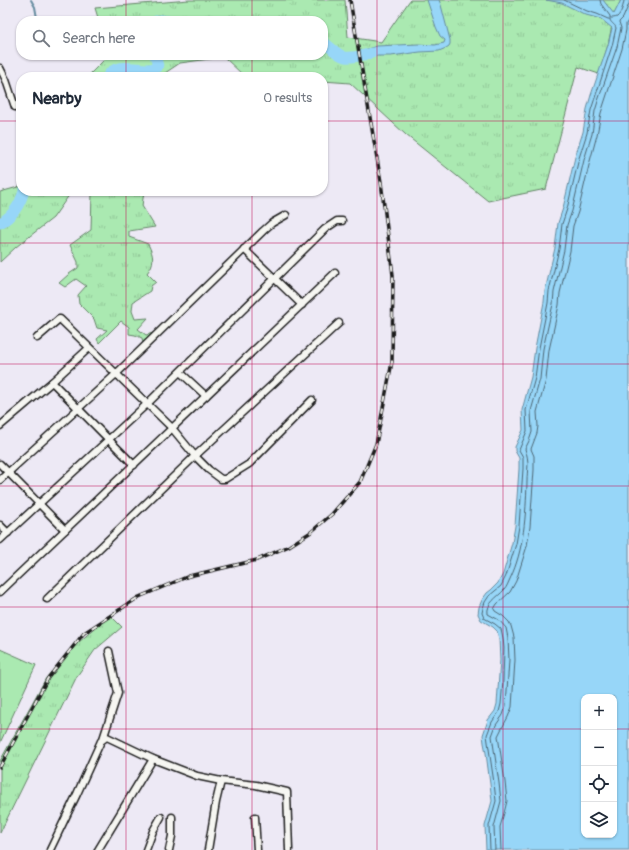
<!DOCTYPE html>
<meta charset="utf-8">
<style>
:root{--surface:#fff;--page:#f2f2f3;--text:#1f2937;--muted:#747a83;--line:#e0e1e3}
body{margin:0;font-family:Pangolin,sans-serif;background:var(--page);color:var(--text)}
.controls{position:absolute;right:12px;bottom:12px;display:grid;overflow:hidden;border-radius:8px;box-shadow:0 1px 3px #0004}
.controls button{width:36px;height:36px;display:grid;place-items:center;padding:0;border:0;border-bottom:1px solid var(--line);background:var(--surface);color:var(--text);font:20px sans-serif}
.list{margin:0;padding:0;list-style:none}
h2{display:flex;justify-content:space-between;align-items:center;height:52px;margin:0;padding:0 16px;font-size:17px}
h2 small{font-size:13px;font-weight:400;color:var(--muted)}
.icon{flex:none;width:22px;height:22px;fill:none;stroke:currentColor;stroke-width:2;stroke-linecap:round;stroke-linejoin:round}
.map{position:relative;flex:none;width:629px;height:850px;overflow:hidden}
.search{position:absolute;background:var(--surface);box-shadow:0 1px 3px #0004;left:16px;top:16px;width:312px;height:44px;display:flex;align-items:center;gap:10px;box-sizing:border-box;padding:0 14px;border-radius:16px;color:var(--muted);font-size:15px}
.panel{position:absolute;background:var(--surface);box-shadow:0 1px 3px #0004;left:16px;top:72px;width:312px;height:124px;border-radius:16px}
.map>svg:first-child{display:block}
</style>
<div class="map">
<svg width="629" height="850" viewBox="0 0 629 850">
<defs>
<pattern id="grass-tufts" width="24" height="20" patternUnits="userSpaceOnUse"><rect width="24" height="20" fill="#aae9b1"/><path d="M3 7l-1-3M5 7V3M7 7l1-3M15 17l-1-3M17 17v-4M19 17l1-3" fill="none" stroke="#92c798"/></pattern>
</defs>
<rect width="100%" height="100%" fill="#ede9f5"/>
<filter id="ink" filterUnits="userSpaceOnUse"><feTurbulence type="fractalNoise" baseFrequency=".025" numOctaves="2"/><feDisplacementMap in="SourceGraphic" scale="8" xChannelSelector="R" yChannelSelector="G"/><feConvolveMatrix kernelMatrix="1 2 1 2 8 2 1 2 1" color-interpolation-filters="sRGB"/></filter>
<g filter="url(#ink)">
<g fill="url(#grass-tufts)" stroke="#638266">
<polygon points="189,0 345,0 348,37 381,42 410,0 621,0 614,15 608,45 599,74 578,67 546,189 488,201 406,135 350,83 323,81 323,77 263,77 244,76 224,57 180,63 159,77 87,77 109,55 323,55 323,21 99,21 95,8"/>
<polygon points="21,184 21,191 72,191 53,218 16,247 0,262 0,192 18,187"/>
<path d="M93,191h51l-2,15 13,21 -26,4v6l19,7c6,12 7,19 -1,29l9,9 -5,4 -1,5 -17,11 -1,9 3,8 13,-1 -10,11 8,6 7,-2 -10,10 -1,-5 -7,-3 -6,-1v-7l-8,-6 -22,22 -2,-4 10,-9 -10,-2 -3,-9 -15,-15 -1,-9 8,-9 -10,-7 -11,8 -6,-4 10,-9 9,-6v-6l-8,-17 21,-15 1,-37z"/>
<polygon points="110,615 122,627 95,650 77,676 0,833 0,761 46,678 71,649"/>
</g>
<polygon fill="#aae9b1" stroke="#638266" points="0,649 36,665 0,743"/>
<g fill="#97d6f8" stroke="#668ca0" fill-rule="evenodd">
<polygon points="427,0 439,0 441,5 450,40 450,44 449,46 446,48 439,51 420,52 391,56 357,56 367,49 377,46 418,44 435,45 444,43 445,40 440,36 436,27"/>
<path d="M546,0h57l11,14 7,-14h8v850h-143l-1,-24 7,-25 -2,-17 -4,-31 -2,-10 -1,-8 5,-15 7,-9 2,-7 3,-44 -1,-21 -2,-8 -4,-4 -12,-7 -3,-6 1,-7 3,-7 5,-7 4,-3 7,-7 5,-9 9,-31 3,-17 4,-57v-11l-4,-7v-4l8,-17 -1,-20 9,-33 4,-29 9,-46 1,-11 10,-43 3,-25 5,-15 12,-51 8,-25 4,-23 4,-14 17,-50 4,-17 -11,-9 -15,-4 -24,-12zM584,697h30v138h-30z"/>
</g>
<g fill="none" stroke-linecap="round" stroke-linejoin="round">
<g stroke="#4d6674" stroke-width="1">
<path d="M600,0l1,4 9,12v2c2,0 5,0 7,-1 4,-3 7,-13 7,-17"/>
<path d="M490,850l-1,-24 7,-25 -2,-18 -7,-48 5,-13 7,-10 2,-8 2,-23 1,-33 -1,-10 -2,-9 -6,-5 -11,-6 -2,-5 1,-5 2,-6 4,-6 12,-10 5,-10 10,-32 3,-18 4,-57v-12l-4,-7 8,-19 -1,-21 9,-32 4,-30 9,-45 1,-12 10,-42 3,-25 5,-15 12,-51 8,-25 4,-23 21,-64 4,-18c-1,-4 -6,-5 -6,-9h-2l-11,-5 -10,-3 -23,-11"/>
<path d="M495,850l-1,-23 7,-26 -2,-18 -7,-47 4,-11 7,-10 3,-9 3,-46 -1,-22 -2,-10 -7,-8 -11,-6c-2,-11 10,-17 16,-24 3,-3 4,-7 6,-11 14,-29 16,-65 17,-97 0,-13 3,-20 -2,-33l4,-8 3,-9 -1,-21 9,-32 3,-30 10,-45 1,-12 10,-42 3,-25 5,-14 12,-51 8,-26 3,-23 4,-13 18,-51 4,-19 -2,-6 4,-4 6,-14"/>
<polyline points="501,850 500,827 504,813 507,801 505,782 498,736 502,728 508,717 512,707 515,660 514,637 511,626 509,622 503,616 495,611 494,609 497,604 510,592 516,581 527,546 530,527 534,470 534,456 531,449 537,433 538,426 537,412 546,380 549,350 559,305 560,293 570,251 573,226 578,212 590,161 597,135 601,113 622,49 626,30 626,24 629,19"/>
</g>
<polyline stroke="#668ca0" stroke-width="2" points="31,0 35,7 37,18 39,21"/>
<g stroke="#97d6f8" stroke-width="11">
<polyline points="156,21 160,20 168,21"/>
<path d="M323,42c7,4 14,13 22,15 9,1 19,-2 27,-4"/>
<path d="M107,77c2,-3 4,-6 7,-7 12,-7 36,4 44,-4l-3,-11"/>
<path d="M0,223c13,-7 20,-18 24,-32"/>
</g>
<defs>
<g id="street">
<polyline points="0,68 6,80 15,107"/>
<polyline points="244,249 302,305"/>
<polyline points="37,338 59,319 60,319 172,428 195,456 209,470 221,479 225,479 249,464 312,400"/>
<polyline points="180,372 206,396"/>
<polyline points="52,382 134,465"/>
<polyline points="0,426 52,382 89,348"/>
<polyline points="0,464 65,530"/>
<polyline points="0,480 116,374 263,231 272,223 286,215"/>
<polyline points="0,525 8,533"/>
<polyline points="0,540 147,404 325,229 337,221 342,221"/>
<polyline points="0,592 335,273"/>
<polyline points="47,599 195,456 339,323"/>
<polyline points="103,739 118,693 109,651"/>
<polyline points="255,817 257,850"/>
<polyline points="50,850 77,794 101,741 105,738 107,737 153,759 197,776 221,781"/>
<polyline points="98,850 153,759"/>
<polyline points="146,850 153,831 161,817"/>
<polyline points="169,850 172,836 172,817"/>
<polyline points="208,850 216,802 221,781 256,785 287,792 289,850"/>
</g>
</defs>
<use href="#street" stroke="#1c1c1c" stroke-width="9"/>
<use href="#street" stroke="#f6f6f2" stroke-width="6"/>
<defs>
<polyline id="rail" points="0,767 48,678 84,633 139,597 189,576 257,560 289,546 311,532 332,514 360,482 376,444 392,362 393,275 381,182 350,0"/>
</defs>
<use href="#rail" stroke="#1c1c1c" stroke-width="3.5"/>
<use href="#rail" stroke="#f6f6f2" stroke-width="2" stroke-dasharray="6" stroke-linecap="butt"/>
</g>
</g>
<path fill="none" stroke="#c2185b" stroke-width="1" stroke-opacity="0.55" d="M126,0v21M252,0v21M377,0v850M503,0v850M126,55v22M252,55v22M0,121h21M323,121h306M126,191v659M252,191v659M0,243h629M0,364h629M0,486h629M0,607h629M0,729h584M614,729h15"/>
</svg>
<div class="controls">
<button>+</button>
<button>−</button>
<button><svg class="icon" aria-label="locate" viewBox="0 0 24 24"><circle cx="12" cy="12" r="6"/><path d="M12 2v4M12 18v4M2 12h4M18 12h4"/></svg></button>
<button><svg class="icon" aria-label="layers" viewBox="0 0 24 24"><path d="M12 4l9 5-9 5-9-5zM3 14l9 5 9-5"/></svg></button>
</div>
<div class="search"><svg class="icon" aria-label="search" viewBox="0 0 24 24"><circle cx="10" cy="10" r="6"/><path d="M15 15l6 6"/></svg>Search here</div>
<section class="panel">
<h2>Nearby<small>0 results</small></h2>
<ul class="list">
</ul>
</section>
</div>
